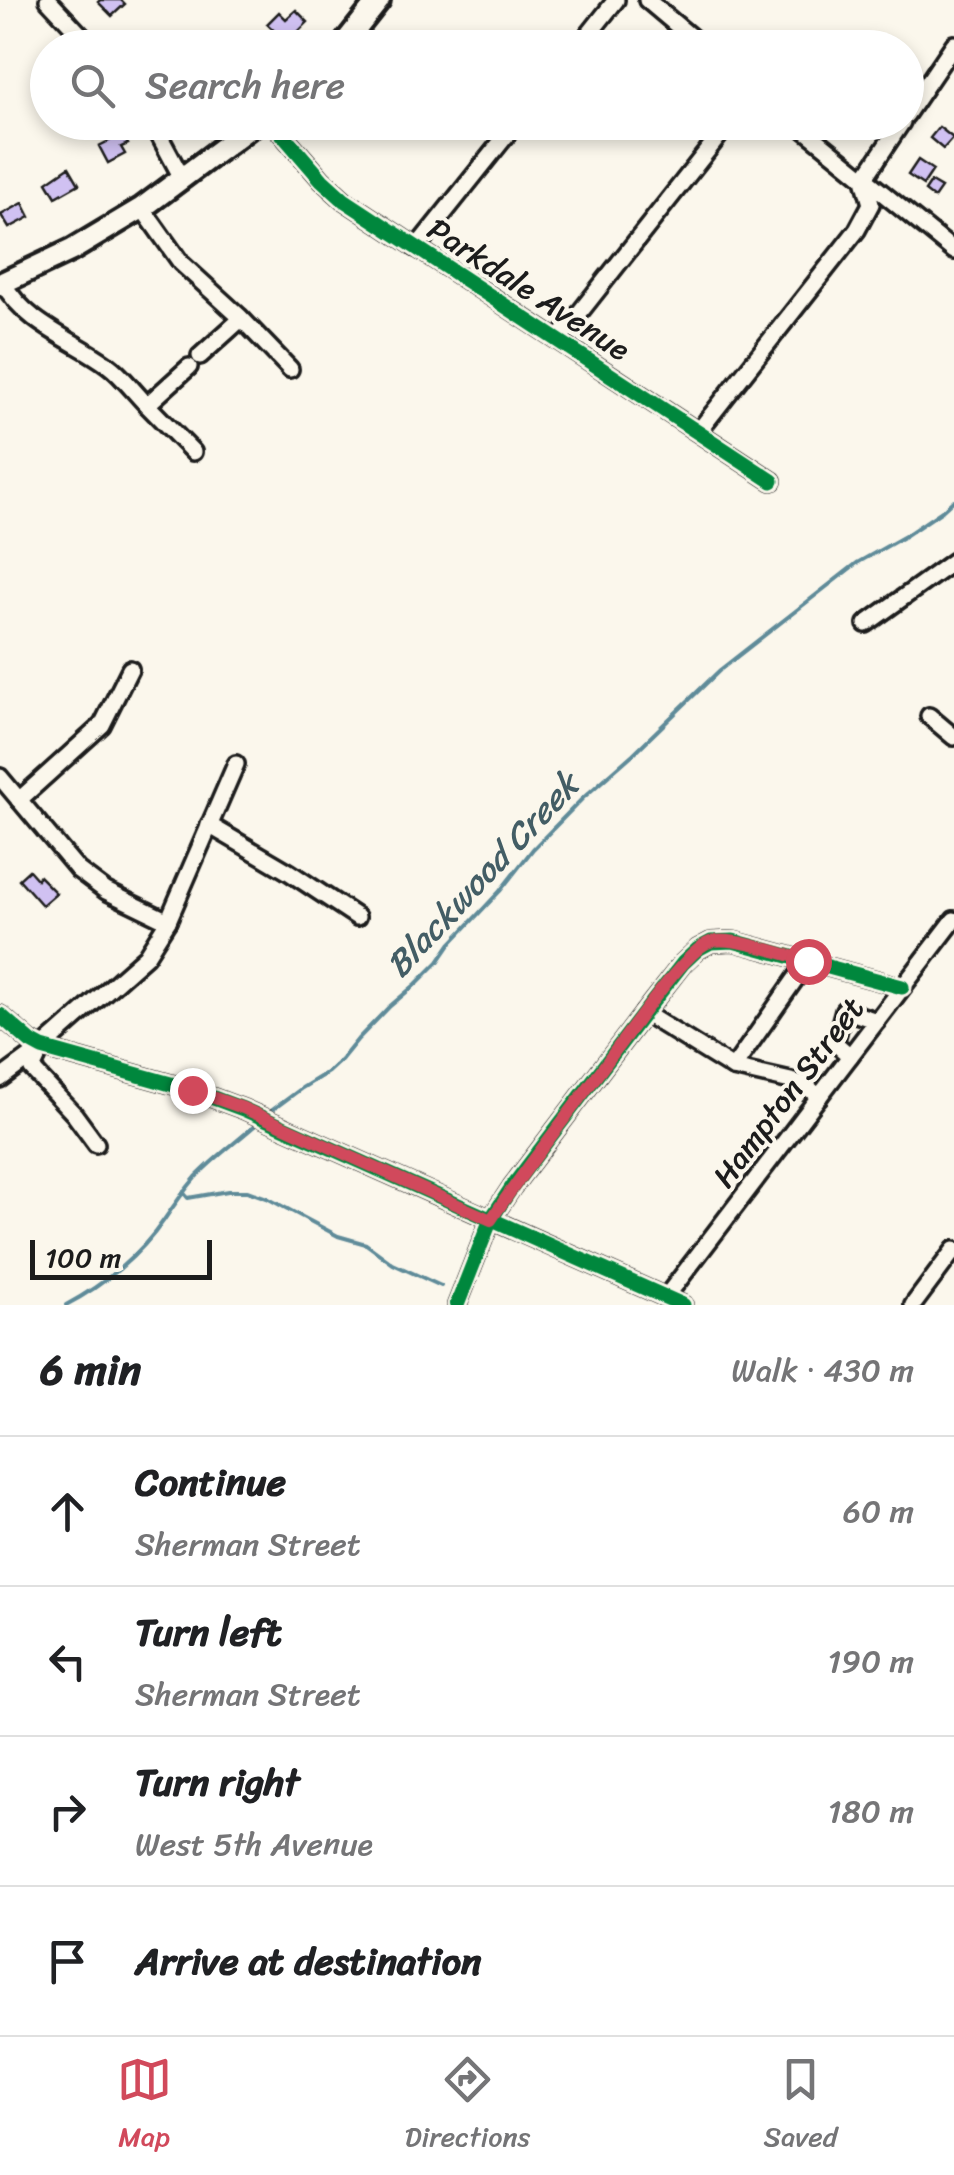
<!DOCTYPE html>
<meta charset="utf-8">
<style>
:root{--surface:#fff;--page:#f6f6f6;--text:#202124;--muted:#757577;--line:#e0e0e0;--accent:#d1495b}
body{margin:0;font-family:Sriracha,sans-serif;background:var(--page);color:var(--text)}
.scale{position:absolute;left:30px;bottom:25px;width:182px;box-sizing:border-box;padding-left:10px;border:5px solid #1c1c1c;border-top:0;font-size:28px;line-height:35px;white-space:nowrap;color:#1c1c1c;-webkit-text-stroke:8px #fbf7ec;paint-order:stroke}
.stop{position:absolute;width:30px;height:30px;margin:-22px;border:8px solid #d1495b;border-radius:50%;background:#fff}
.stop.end{background:#d1495b;border-color:#fff;box-shadow:0 2px 10px #0008}
.list{margin:0;padding:0;list-style:none}
h2{display:flex;justify-content:space-between;align-items:center;height:130px;margin:0;padding:0 40px;font-size:42px}
h2 small{font-size:32px;font-weight:400;color:var(--muted)}
.list li{display:grid;grid-template-columns:65px 1fr auto;gap:30px;align-items:center;box-sizing:border-box;height:150px;padding:0 40px;border-top:2px solid var(--line)}
.list b{display:block;font-size:38px;white-space:nowrap}
.list p{margin:0;font-size:32px;white-space:nowrap;color:var(--muted)}
.list em{font-size:32px;font-style:normal;color:var(--muted)}
.icon{flex:none;width:55px;height:55px;fill:none;stroke:currentColor;stroke-width:2;stroke-linecap:round;stroke-linejoin:round}
.map{position:relative;flex:none;width:954px;height:1305px;overflow:hidden}
.search{position:absolute;background:var(--surface);box-shadow:0 5px 15px #0003;left:30px;right:30px;top:30px;height:110px;display:flex;align-items:center;gap:25px;box-sizing:border-box;padding:0 35px;border-radius:55px;color:var(--muted);font-size:38px}
.sheet{height:730px;background:var(--surface)}
nav{display:flex;justify-content:space-around;align-items:center;box-sizing:border-box;height:140px;border-top:2px solid var(--line);background:var(--surface);font-size:28px;color:var(--muted)}
nav a{display:grid;justify-items:center;gap:5px}
nav .on{color:var(--accent)}
.map>svg:first-child{display:block}
</style>
<div class="map">
<svg width="954" height="1305" viewBox="0 0 954 1305">
<rect width="100%" height="100%" fill="#fbf7ec"/>
<filter id="ink" filterUnits="userSpaceOnUse"><feTurbulence type="fractalNoise" baseFrequency=".01" numOctaves="2"/><feDisplacementMap in="SourceGraphic" scale="20" xChannelSelector="R" yChannelSelector="G"/><feConvolveMatrix kernelMatrix="1 2 1 2 8 2 1 2 1" color-interpolation-filters="sRGB"/></filter>
<g filter="url(#ink)">
<g fill="none" stroke-linecap="round" stroke-linejoin="round">
<g stroke="#5f8b99" stroke-width="4">
<polyline points="267,1114 302,1088 328,1072 341,1060 358,1039 389,1007 416,984 438,962 451,943 500,891 533,849 583,798 633,754 720,670 857,563 905,536 942,511 954,500"/>
<polyline points="183,1192 188,1198 228,1191 247,1191 267,1198 338,1236 366,1244 393,1264 441,1286"/>
<path d="M66,1305c38,-20 74,-50 98,-85 10,-15 20,-29 32,-43 20,-21 43,-37 64,-56"/>
</g>
</g>
<g fill="#d0c1f2" stroke="#1c1c1c" stroke-width="2.5">
<polygon points="100,0 121,0 125,4 112,16 98,2"/>
<polygon points="296,10 308,22 287,43 267,24 279,12 286,19"/>
<polygon points="184,122 203,122 205,126 191,134"/>
<polygon points="939,127 953,138 943,149 930,138"/>
<polygon points="123,134 128,144 121,147 125,154 108,163 99,146"/>
<polygon points="918,160 933,170 923,185 908,175"/>
<polygon points="69,167 79,184 56,197 47,182"/>
<polygon points="931,182 941,188 934,198 925,191"/>
<polygon points="23,203 30,217 9,228 1,215"/>
<polygon points="29,870 37,879 39,876 56,893 42,905 19,879"/>
</g>
<g fill="none" stroke-linecap="round" stroke-linejoin="round">
<defs>
<g id="minor">
<polyline points="48,0 93,48"/>
<polyline points="647,0 704,48"/>
<polyline points="578,48 616,0"/>
<polyline points="906,115 954,44"/>
<polyline points="152,122 182,178"/>
<polyline points="272,122 322,180 344,200 772,481"/>
<polyline points="795,122 954,251"/>
<polyline points="142,208 181,263 239,316 290,369"/>
<polyline points="416,248 517,122"/>
<path d="M3,283c24,42 68,55 105,82 14,10 26,27 39,40l42,-38"/>
<polyline points="558,340 730,122"/>
<polyline points="200,356 241,319"/>
<polyline points="147,405 193,452"/>
<polyline points="698,432 857,230 871,204 864,179 902,122"/>
<polyline points="866,624 954,561"/>
<polyline points="929,716 954,737"/>
<polyline points="0,777 78,870 106,891 168,921"/>
<polyline points="19,800 102,725 130,669"/>
<polyline points="209,825 289,872 357,917"/>
<polyline points="644,1013 733,1068 804,1084 819,1097"/>
<polyline points="0,1015 31,1042 42,1048 192,1090 243,1109 683,1305"/>
<polyline points="42,1048 32,1069 74,1114 96,1144"/>
<polyline points="850,1056 835,1043 844,1010 877,1021"/>
<polyline points="733,1068 808,961"/>
<polyline points="0,1079 42,1048 146,956 168,921 236,764"/>
<polyline points="666,1297 954,920"/>
<polyline points="457,1305 491,1219 512,1187 651,1004 683,963 698,949 711,942 733,941 902,987"/>
<polyline points="913,1305 954,1250"/>
</g>
<g id="major">
<polyline points="341,48 379,0"/>
<polyline points="0,284 72,250 142,208 257,122"/>
</g>
</defs>
<use href="#minor" stroke="#1c1c1c" stroke-width="22"/>
<use href="#major" stroke="#1c1c1c" stroke-width="28"/>
<use href="#minor" stroke="#fbf7ec" stroke-width="15"/>
<use href="#major" stroke="#fbf7ec" stroke-width="20"/>
<defs>
<g id="cycleway">
<polyline points="272,122 322,180 344,200 772,481"/>
<polyline points="0,1015 31,1042 42,1048 192,1090 243,1109 683,1305"/>
<polyline points="457,1305 491,1219 512,1187 651,1004 683,963 698,949 711,942 733,941 902,987"/>
</g>
</defs>
<use href="#cycleway" stroke="#fbf7ec" stroke-width="21"/>
<use href="#cycleway" stroke="#00873e" stroke-width="15"/>
</g>
</g>
<g fill="none" stroke-linecap="round" stroke-linejoin="round" filter="url(#ink)">
<path stroke="#d1495b" stroke-width="12" d="M192,1090l51,18 248,112c33,-50 70,-96 105,-143 20,-26 89,-128 114,-135 21,-7 76,13 98,19"/>
</g>
<g text-anchor="middle" stroke-width="8" stroke-linejoin="round" paint-order="stroke">
<g font-size="32" fill="#1c1c1c" stroke="#fbf7ec">
<text transform="translate(529 289) rotate(33)" y="11">Parkdale Avenue</text>
<text transform="translate(788 1092) rotate(-53)" y="11">Hampton Street</text>
</g>
<g font-size="35" font-style="italic" fill="#435d65" stroke="#fbf7ec">
<text transform="translate(482 875) rotate(-47)" y="12">Blackwood Creek</text>
</g>
</g>
</svg>
<div class="scale">100 m</div>
<div class="stop" style="left:808px;top:961px"></div>
<div class="stop end" style="left:192px;top:1090px"></div>
<div class="search"><svg class="icon" aria-label="search" viewBox="0 0 24 24"><circle cx="10" cy="10" r="6"/><path d="M15 15l6 6"/></svg>Search here</div>
</div>
<section class="sheet">
<h2>6 min<small>Walk · 430 m</small></h2>
<ul class="list">
<li><svg class="icon" aria-label="ahead" viewBox="0 0 24 24"><path d="M12 20V5M6 11l6-6 6 6"/></svg><div><b>Continue</b><p>Sherman Street</p></div><em>60 m</em></li>
<li><svg class="icon" aria-label="left" viewBox="0 0 24 24"><path d="M17 20v-9H6M10 6l-5 5 5 5"/></svg><div><b>Turn left</b><p>Sherman Street</p></div><em>190 m</em></li>
<li><svg class="icon" aria-label="right" viewBox="0 0 24 24"><path d="M7 20v-9h11M14 6l5 5-5 5"/></svg><div><b>Turn right</b><p>West 5th Avenue</p></div><em>180 m</em></li>
<li><svg class="icon" aria-label="arrive" viewBox="0 0 24 24"><path d="M6 21V4h12l-3 4 3 4H6"/></svg><div><b>Arrive at destination</b></div></li>
</ul>
</section>
<nav>
<a class="on"><svg class="icon" aria-label="map" viewBox="0 0 24 24"><path d="M3 6l6-2 6 2 6-2v14l-6 2-6-2-6 2zM9 4v14M15 6v14"/></svg>Map</a>
<a><svg class="icon" aria-label="directions" viewBox="0 0 24 24"><path d="M12 3l9 9-9 9-9-9zM9 14v-3h6M13 9l2 2-2 2"/></svg>Directions</a>
<a><svg class="icon" aria-label="saved" viewBox="0 0 24 24"><path d="M7 4h10v16l-5-4-5 4z"/></svg>Saved</a>
</nav>
